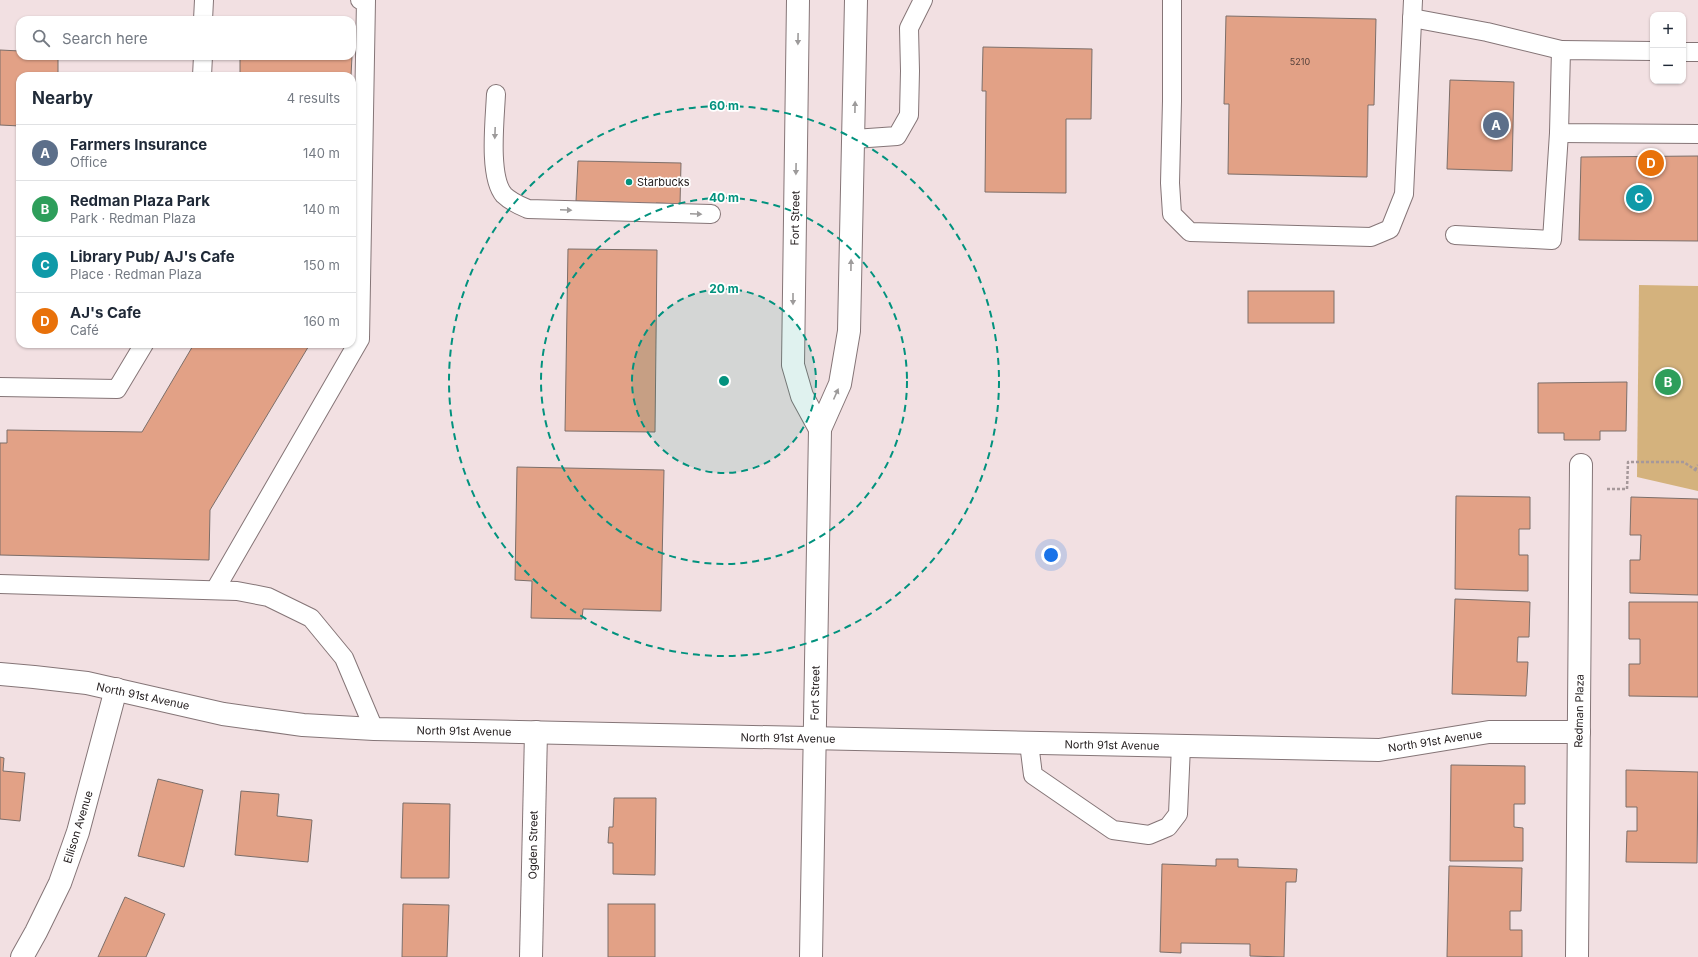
<!DOCTYPE html>
<meta charset="utf-8">
<style>
:root{--surface:#fff;--page:#f2f2f3;--text:#1f2937;--muted:#747a83;--line:#e0e1e3;--accent:#1a73e8}
body{margin:0;font-family:Inter,sans-serif;background:var(--page);color:var(--text)}
.controls{position:absolute;right:12px;top:12px;display:grid;overflow:hidden;border-radius:8px;box-shadow:0 1px 3px #0004}
.controls button{width:36px;height:36px;display:grid;place-items:center;padding:0;border:0;border-bottom:1px solid var(--line);background:var(--surface);color:var(--text);font:20px sans-serif}
.you{position:absolute;left:1051px;top:555px;width:14px;height:14px;margin:-10px;border:3px solid #fff;border-radius:50%;background:#1a73e8;box-shadow:0 0 0 6px #1a73e833}
.badge{display:grid;place-items:center;width:26px;height:26px;border-radius:50%;background:var(--accent);color:#fff;font-size:13px;font-weight:700}
.pin{position:absolute;translate:-50% -50%;border:2px solid #fff;box-shadow:0 1px 4px #0006}
.list{margin:0;padding:0;list-style:none}
h2{display:flex;justify-content:space-between;align-items:center;height:52px;margin:0;padding:0 16px;font-size:17px}
h2 small{font-size:13px;font-weight:400;color:var(--muted)}
.list li{display:grid;grid-template-columns:26px 1fr auto;gap:12px;align-items:center;box-sizing:border-box;height:56px;padding:0 16px;border-top:1px solid var(--line)}
.list b{display:block;font-size:15px;white-space:nowrap}
.list p{margin:0;font-size:13px;white-space:nowrap;color:var(--muted)}
.list em{font-size:13px;font-style:normal;color:var(--muted)}
.icon{flex:none;width:22px;height:22px;fill:none;stroke:currentColor;stroke-width:2;stroke-linecap:round;stroke-linejoin:round}
.map{position:relative;flex:none;width:1698px;height:957px;overflow:hidden}
.search{position:absolute;background:var(--surface);box-shadow:0 1px 3px #0004;left:16px;top:16px;width:340px;height:44px;display:flex;align-items:center;gap:10px;box-sizing:border-box;padding:0 14px;border-radius:12px;color:var(--muted);font-size:15px}
.panel{position:absolute;background:var(--surface);box-shadow:0 1px 3px #0004;left:16px;top:72px;width:340px;height:276px;border-radius:12px}
.map>svg:first-child{display:block}
</style>
<div class="map">
<svg width="1698" height="957" viewBox="0 0 1698 957">
<rect width="100%" height="100%" fill="#f2e0e2"/>
<polygon fill="#d4b27d" points="1639,285 1698,286 1698,491 1637,477"/>
<g fill="#e2a186" stroke="#7c6e69">
<polygon points="1226,16 1376,19 1374,105 1368,105 1367,177 1228,174 1229,104 1224,104"/>
<polygon points="983,47 1092,49 1091,119 1066,119 1066,193 985,192 986,91 982,91"/>
<polygon points="0,50 20,51 20,56 58,56 58,76 20,76 20,126 0,125"/>
<polygon points="240,56 352,56 351,76 240,76"/>
<polygon points="1450,80 1514,82 1512,171 1447,169"/>
<polygon points="1698,156 1698,241 1579,240 1581,157"/>
<polygon points="578,161 681,163 680,204 656,203 656,211 641,210 641,203 576,201"/>
<polygon points="568,249 657,250 655,432 565,431"/>
<rect x="1248" y="291" width="86" height="32"/>
<polygon points="194,344 310,344 210,510 209,560 0,555 0,443 7,443 7,430 142,432"/>
<polygon points="1627,382 1626,431 1600,431 1600,440 1564,440 1564,433 1538,433 1538,383"/>
<polygon points="517,467 664,470 661,611 583,609 582,619 531,618 532,581 515,580"/>
<polygon points="1456,496 1530,497 1530,529 1519,529 1519,555 1528,555 1528,591 1455,589"/>
<polygon points="1631,497 1698,499 1698,595 1630,593 1630,560 1640,560 1641,535 1630,535"/>
<polygon points="1455,599 1530,602 1529,637 1518,637 1517,662 1528,662 1526,696 1452,694"/>
<polygon points="1629,602 1698,602 1698,697 1629,696 1629,664 1640,664 1640,639 1629,639"/>
<polygon points="0,757 4,758 3,771 25,773 20,821 0,819"/>
<polygon points="1451,765 1525,766 1525,804 1514,804 1514,827 1523,828 1523,861 1450,861"/>
<polygon points="1626,770 1698,772 1697,863 1626,862 1627,831 1637,831 1637,807 1626,807"/>
<polygon points="158,779 203,790 184,867 138,856"/>
<polygon points="241,791 279,794 277,816 312,820 308,862 235,855"/>
<polygon points="614,798 656,798 655,875 613,874 613,843 608,843 609,827 613,827"/>
<polygon points="403,803 450,804 449,878 401,878"/>
<polygon points="1216,859 1238,859 1238,867 1297,869 1296,882 1286,882 1284,957 1250,956 1250,944 1181,943 1181,953 1160,952 1162,864 1216,866"/>
<polygon points="1449,866 1522,868 1521,911 1510,911 1510,930 1522,930 1522,957 1447,957"/>
<polygon points="125,897 165,914 146,957 98,957"/>
<polygon points="403,904 449,905 447,957 402,957"/>
<rect x="608" y="904" width="47" height="53"/>
</g>
<g fill="none" stroke-linecap="round" stroke-linejoin="round">
<defs>
<g id="service">
<polyline points="1172,0 1172,101 1170,183 1172,214 1190,232 1371,237 1390,229 1404,194 1413,0"/>
<polyline points="1412,18 1487,32 1561,50"/>
<polyline points="203,20 204,0"/>
<polyline points="1653,51 1561,50 1559,133 1698,134"/>
<polyline points="1683,52 1698,52"/>
<polyline points="202,76 203,56"/>
<path d="M496,94c-1,24 -8,83 8,101 7,7 15,10 24,14l183,5"/>
<polyline points="854,139 897,136 909,115 910,71 909,28 923,0"/>
<polyline points="1455,235 1552,240 1559,133"/>
<polyline points="0,387 117,389 144,344"/>
<polyline points="0,584 237,591 268,597 311,618 344,658 374,729"/>
<polyline points="215,590 360,339 366,0 360,0"/>
<polyline points="1029,743 1033,775 1113,830 1149,835 1168,827 1178,814 1181,746"/>
</g>
<g id="minor">
<polyline points="0,674 34,677 87,683 223,714 303,725 374,729 1379,750 1489,732 1579,732"/>
<polyline points="22,957 36,932 60,883 78,832 116,689"/>
<polyline points="531,957 536,732"/>
<polyline points="1577,957 1581,465"/>
</g>
<g id="secondary">
<polyline points="798,0 793,365 802,396 820,429"/>
<polyline points="811,957 820,429 840,384 849,331 856,0"/>
</g>
</defs>
<use href="#service" stroke="#857577" stroke-width="20"/>
<use href="#minor" stroke="#857577" stroke-width="24"/>
<use href="#secondary" stroke="#857577" stroke-width="24"/>
<g stroke="#a6989a" stroke-width="2.5" stroke-dasharray="3 2" stroke-linecap="butt">
<polyline points="1695,470 1698,465"/>
<polyline points="1607,489 1627,489 1628,462 1684,462 1698,472"/>
</g>
<use href="#service" stroke="#fff" stroke-width="18"/>
<use href="#minor" stroke="#fff" stroke-width="22"/>
<use href="#secondary" stroke="#fff" stroke-width="22"/>
</g>
<defs><path id="oneway-solid" d="M-6-.8H1V-3.2L6.5 0L1 3.2V.8H-6Z"/></defs>
<g fill="#9d9b9b">
<use href="#oneway-solid" transform="translate(798 39) rotate(91)"/>
<use href="#oneway-solid" transform="translate(855 107) rotate(-89)"/>
<use href="#oneway-solid" transform="translate(495 133) rotate(92)"/>
<use href="#oneway-solid" transform="translate(796 169) rotate(91)"/>
<use href="#oneway-solid" transform="translate(566 210) rotate(2)"/>
<use href="#oneway-solid" transform="translate(696 214) rotate(2)"/>
<use href="#oneway-solid" transform="translate(851 265) rotate(-89)"/>
<use href="#oneway-solid" transform="translate(793 299) rotate(90)"/>
<use href="#oneway-solid" transform="translate(836 394) rotate(-66)"/>
</g>
<circle cx="724" cy="381" r="92" fill="#02927e" fill-opacity=".12"/>
<g fill="none" stroke="#02927e" stroke-width="2" stroke-dasharray="7 5">
<circle cx="724" cy="381" r="92"/>
<circle cx="724" cy="381" r="183"/>
<circle cx="724" cy="381" r="275"/>
</g>
<circle fill="#02927e" stroke="#fff" stroke-width="1.5" cx="629" cy="182" r="4"/>
<g text-anchor="middle" stroke-width="3.5" stroke-linejoin="round" paint-order="stroke">
<g font-size="9" fill="#55403a">
<text x="1300" y="65">5210</text>
</g>
<g font-size="11" fill="#262021" stroke="#fff" text-anchor="start">
<text x="637" y="186">Starbucks</text>
</g>
<g font-size="11" fill="#262021" stroke="#fff">
<text transform="translate(795 218) rotate(-89)" y="4">Fort Street</text>
<text transform="translate(815 693) rotate(-89)" y="4">Fort Street</text>
<text transform="translate(143 696) rotate(12)" y="4">North 91st Avenue</text>
<text transform="translate(1579 711) rotate(-89)" y="4">Redman Plaza</text>
<text transform="translate(464 731) rotate(1)" y="4">North 91st Avenue</text>
<text transform="translate(788 738) rotate(1)" y="4">North 91st Avenue</text>
<text transform="translate(1435 741) rotate(-9)" y="4">North 91st Avenue</text>
<text transform="translate(1112 745) rotate(1)" y="4">North 91st Avenue</text>
<text transform="translate(78 827) rotate(-73)" y="4">Ellison Avenue</text>
<text transform="translate(533 845) rotate(-89)" y="4">Ogden Street</text>
</g>
</g>
<circle cx="724" cy="381" r="6" fill="#02927e" stroke="#fff" stroke-width="2"/>
<g font-size="12" text-anchor="middle" font-weight="bold" fill="#02927e" stroke="#fff" stroke-width="3.5" stroke-linejoin="round" paint-order="stroke">
<text x="724" y="110">60 m</text>
<text x="724" y="202">40 m</text>
<text x="724" y="293">20 m</text>
</g>
</svg>
<div class="controls">
<button>+</button>
<button>−</button>
</div>
<div class="you"></div>
<div class="pin badge" style="left:1496px;top:125px;background:#5c6f8a">A</div>
<div class="pin badge" style="left:1668px;top:382px;background:#2e9e5b">B</div>
<div class="pin badge" style="left:1639px;top:198px;background:#0f9aa8">C</div>
<div class="pin badge" style="left:1651px;top:163px;background:#e8710a">D</div>
<div class="search"><svg class="icon" aria-label="search" viewBox="0 0 24 24"><circle cx="10" cy="10" r="6"/><path d="M15 15l6 6"/></svg>Search here</div>
<section class="panel">
<h2>Nearby<small>4 results</small></h2>
<ul class="list">
<li><span class="badge" style="background:#5c6f8a">A</span><div><b>Farmers Insurance</b><p>Office</p></div><em>140 m</em></li>
<li><span class="badge" style="background:#2e9e5b">B</span><div><b>Redman Plaza Park</b><p>Park · Redman Plaza</p></div><em>140 m</em></li>
<li><span class="badge" style="background:#0f9aa8">C</span><div><b>Library Pub/ AJ's Cafe</b><p>Place · Redman Plaza</p></div><em>150 m</em></li>
<li><span class="badge" style="background:#e8710a">D</span><div><b>AJ's Cafe</b><p>Café</p></div><em>160 m</em></li>
</ul>
</section>
</div>
